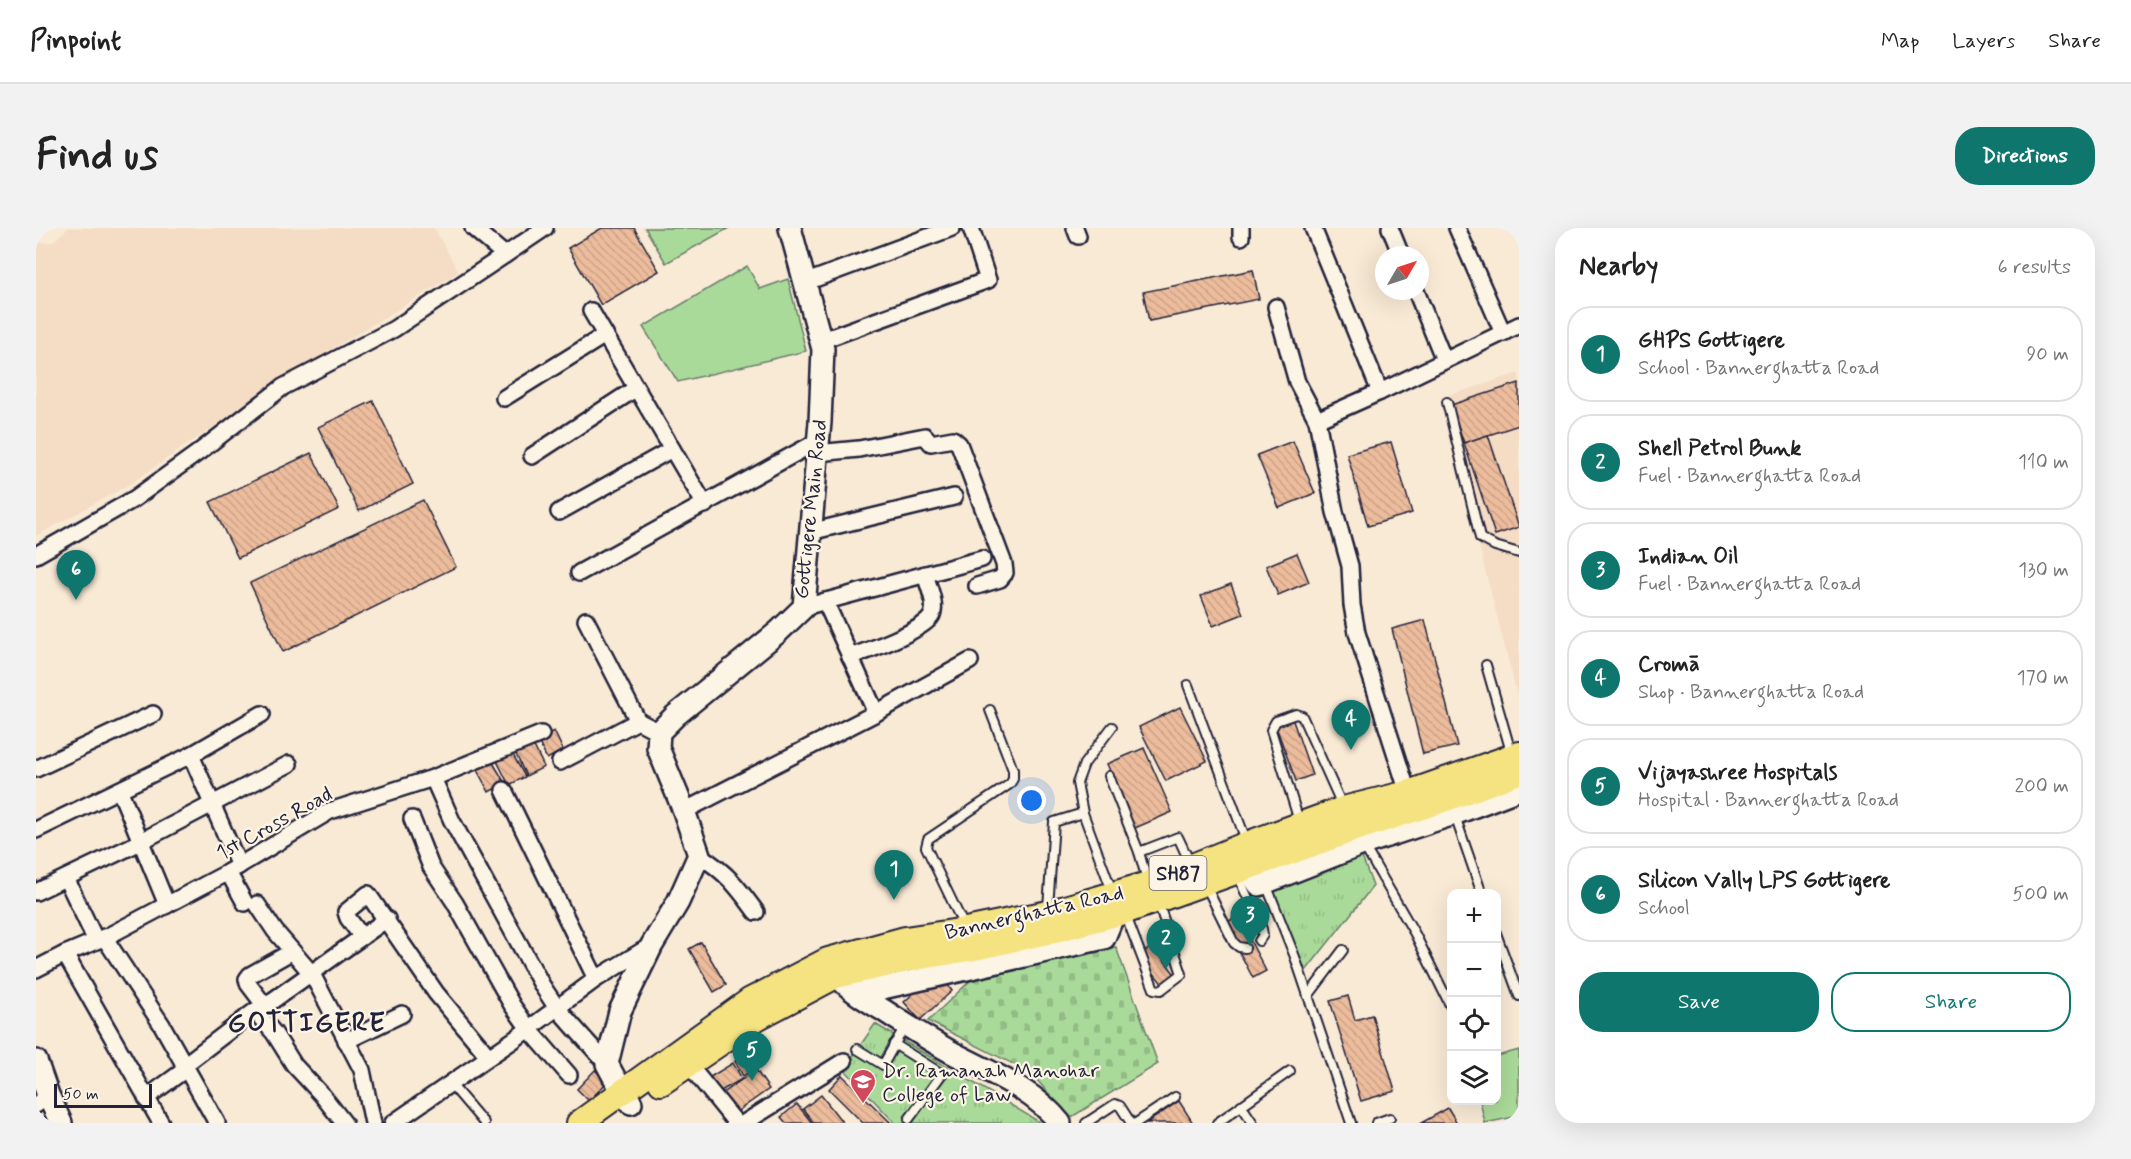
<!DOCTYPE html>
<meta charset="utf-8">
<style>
:root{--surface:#fff;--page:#f2f2f2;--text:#222;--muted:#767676;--line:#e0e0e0;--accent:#0f766e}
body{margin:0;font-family:Mynerve,sans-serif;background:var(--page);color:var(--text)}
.controls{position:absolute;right:18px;bottom:18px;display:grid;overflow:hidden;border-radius:12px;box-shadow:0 6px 24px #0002}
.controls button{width:54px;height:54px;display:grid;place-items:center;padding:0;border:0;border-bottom:2px solid var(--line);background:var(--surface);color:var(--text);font:30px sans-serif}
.compass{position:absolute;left:1339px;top:18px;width:54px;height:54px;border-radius:50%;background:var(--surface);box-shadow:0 6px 24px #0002;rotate:51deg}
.scale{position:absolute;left:18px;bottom:15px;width:98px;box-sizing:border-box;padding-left:6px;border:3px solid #22223b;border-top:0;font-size:16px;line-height:21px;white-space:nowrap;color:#22223b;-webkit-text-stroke:4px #fcf5e5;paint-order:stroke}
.you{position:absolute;left:996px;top:573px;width:21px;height:21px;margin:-15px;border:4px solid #fff;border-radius:50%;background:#1a73e8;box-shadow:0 0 0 9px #1a73e833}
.badge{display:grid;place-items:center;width:39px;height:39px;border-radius:50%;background:var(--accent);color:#fff;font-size:20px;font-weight:700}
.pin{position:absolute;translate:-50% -50px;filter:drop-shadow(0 2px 3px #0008)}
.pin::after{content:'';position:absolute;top:32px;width:21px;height:18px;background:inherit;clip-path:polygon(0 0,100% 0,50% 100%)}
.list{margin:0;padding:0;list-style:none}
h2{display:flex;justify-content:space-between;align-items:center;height:78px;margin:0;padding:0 24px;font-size:26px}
h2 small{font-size:20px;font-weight:400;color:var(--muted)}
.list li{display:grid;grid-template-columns:39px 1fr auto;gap:18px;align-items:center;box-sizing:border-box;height:96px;margin:0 12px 12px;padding:0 12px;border:2px solid var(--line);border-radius:24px}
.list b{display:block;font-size:22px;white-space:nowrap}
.list p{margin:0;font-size:20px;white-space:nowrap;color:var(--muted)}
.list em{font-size:20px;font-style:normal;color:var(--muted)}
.actions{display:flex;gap:12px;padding:18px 24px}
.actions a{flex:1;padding:14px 0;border:2px solid var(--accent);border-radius:24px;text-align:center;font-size:21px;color:var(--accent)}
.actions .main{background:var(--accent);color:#fff}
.icon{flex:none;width:33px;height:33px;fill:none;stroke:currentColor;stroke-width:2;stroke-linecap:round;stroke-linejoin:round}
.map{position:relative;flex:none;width:1483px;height:895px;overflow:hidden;border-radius:24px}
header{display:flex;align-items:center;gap:36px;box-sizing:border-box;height:84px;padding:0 30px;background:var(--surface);border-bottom:2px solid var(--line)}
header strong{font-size:28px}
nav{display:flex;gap:33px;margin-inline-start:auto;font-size:21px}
.intro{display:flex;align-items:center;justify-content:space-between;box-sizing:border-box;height:144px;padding:0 36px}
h1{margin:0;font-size:42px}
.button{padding:15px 27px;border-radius:24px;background:var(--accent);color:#fff;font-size:21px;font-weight:700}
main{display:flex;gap:36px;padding:0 36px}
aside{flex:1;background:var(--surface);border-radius:24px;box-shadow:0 6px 24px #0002}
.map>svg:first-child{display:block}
</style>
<header>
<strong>Pinpoint</strong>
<nav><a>Map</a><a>Layers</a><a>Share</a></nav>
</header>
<div class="intro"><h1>Find us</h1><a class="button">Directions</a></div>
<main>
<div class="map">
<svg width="1483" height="895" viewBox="0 0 1483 895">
<defs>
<pattern id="cemetery-stones" width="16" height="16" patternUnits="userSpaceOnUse" patternTransform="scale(1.5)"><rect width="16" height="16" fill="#aada99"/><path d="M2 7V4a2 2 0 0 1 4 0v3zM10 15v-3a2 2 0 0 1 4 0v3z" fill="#92bb85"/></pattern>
<pattern id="park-tufts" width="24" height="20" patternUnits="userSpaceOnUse" patternTransform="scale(1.5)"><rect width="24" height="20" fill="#aada99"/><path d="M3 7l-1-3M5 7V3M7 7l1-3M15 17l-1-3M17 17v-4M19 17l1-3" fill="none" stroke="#92bb85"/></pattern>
<pattern id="building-back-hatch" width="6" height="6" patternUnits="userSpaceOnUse" patternTransform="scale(1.5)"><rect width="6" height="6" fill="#ecbc9c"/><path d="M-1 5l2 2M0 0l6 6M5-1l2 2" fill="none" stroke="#caa187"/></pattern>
</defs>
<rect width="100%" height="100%" fill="#f9ead6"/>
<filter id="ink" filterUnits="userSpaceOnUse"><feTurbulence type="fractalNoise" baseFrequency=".0167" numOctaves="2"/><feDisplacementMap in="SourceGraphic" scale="12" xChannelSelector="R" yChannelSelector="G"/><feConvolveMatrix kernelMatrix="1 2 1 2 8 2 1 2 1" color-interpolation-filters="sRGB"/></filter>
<g filter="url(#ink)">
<g fill="#f5dcc5">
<polygon points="32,0 398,0 423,44 245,152 94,256 0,308 0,15 17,14"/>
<polygon points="1483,145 1483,474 1405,170"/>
</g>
<g fill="#aada99" stroke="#667e6a" stroke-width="1.5">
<polygon points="609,0 693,0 630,35"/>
<polygon points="711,38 724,61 752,51 770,123 642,154 607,99"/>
<polygon points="1483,822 1483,888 1449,895 1444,873 1460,872 1461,828"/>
</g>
<polygon fill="url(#cemetery-stones)" stroke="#667e6a" stroke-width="1.5" points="1080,719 1122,836 1034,890 995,845 892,793 936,751"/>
<g fill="url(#park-tufts)" stroke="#667e6a" stroke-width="1.5">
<polygon points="1326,629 1337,658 1269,744 1237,663"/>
<polygon points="839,796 1005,895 859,895 808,841"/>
</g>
<g fill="url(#building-back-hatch)" stroke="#22223b" stroke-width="1.5">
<polygon points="566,0 598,0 623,43 565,77 532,20"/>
<polygon points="1217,42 1223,71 1113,93 1107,64"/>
<polygon points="1483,155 1483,197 1428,215 1415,177"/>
<polygon points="337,173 377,256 323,283 282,199"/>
<polygon points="1452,207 1483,299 1459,307 1428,215"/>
<polygon points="1257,213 1279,265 1243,280 1221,227"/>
<polygon points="1355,214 1376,285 1332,298 1311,226"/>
<polygon points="275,225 303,281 202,330 174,274"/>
<polygon points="387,272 420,339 247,424 214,355"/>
<polygon points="1261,325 1273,354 1242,367 1230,338"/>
<polygon points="1195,356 1207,386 1177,398 1165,368"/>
<polygon points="1389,392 1421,518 1387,526 1356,401"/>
<polygon points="1144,479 1171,533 1130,553 1103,499"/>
<polygon points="1256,490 1276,547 1260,553 1239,496"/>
<polygon points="518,503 527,522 511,531 501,511"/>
<polygon points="496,514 508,539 490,548 478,522"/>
<polygon points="1108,520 1136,584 1099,600 1071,536"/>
<polygon points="475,523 489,549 473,557 460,531"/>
<polygon points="456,533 469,555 453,564 441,542"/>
<polygon points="1202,689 1230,743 1217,750 1188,695"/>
<polygon points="665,714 690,757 678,764 653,721"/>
<polygon points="1117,717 1140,748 1128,758 1104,728"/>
<polygon points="912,757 916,763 884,792 868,774 880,763"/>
<polygon points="1312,768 1319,792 1336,787 1359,863 1325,873 1294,773"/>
<polygon points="718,822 727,836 707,848 699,833"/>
<polygon points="697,835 706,851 683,864 674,849"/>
<polygon points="559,842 571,854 553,873 541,861"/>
<polygon points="720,842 733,861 699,885 685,866"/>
<polygon points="806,847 855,895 827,895 793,861"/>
<polygon points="785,867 807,895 778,895 767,881"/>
<polygon points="1143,873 1157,895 1111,895"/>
<polygon points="761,876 776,895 750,895 745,889"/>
<polygon points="1412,880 1421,895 1385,895"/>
</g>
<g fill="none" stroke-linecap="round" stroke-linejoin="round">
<defs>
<g id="lane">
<polyline points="1411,174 1444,310 1459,318 1483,325"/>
<polyline points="1450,437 1475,524"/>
<polyline points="1152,457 1210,612"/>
<polyline points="1073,548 1103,624 1142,609 1154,635"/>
<polyline points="1047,585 1076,663"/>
<polyline points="1419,588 1446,666"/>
<polyline points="1263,593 1235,502 1240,493 1260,486 1266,488 1306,577"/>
<polyline points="1328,618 1379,706 1416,781"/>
<polyline points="1103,624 1111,652"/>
<polyline points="1201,646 1226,701 1227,707 1223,713"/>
<polyline points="1230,656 1259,729 1315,895"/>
<polyline points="1170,658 1198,715 1203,719 1209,720"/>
<polyline points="1012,680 1018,594 1047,585 1041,555 1048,536 1076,499"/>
<polyline points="1090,688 1118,761 1125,762 1146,746 1122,674"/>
<polyline points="928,698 890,619 892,611 974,556 977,551 977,542 954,482"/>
<polyline points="1460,705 1483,768"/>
<polyline points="1272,768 1307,722"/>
<polyline points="858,816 906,846 873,891"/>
<polyline points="821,821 847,837 869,798"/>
<polyline points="414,855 448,895"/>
<polyline points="1205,877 1217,895"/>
<polyline points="1050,895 1079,876 1084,878 1095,895"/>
<polyline points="1100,895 1139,869"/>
<polyline points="1181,895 1254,843"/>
<polyline points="1340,895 1354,890"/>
</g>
<g id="street">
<polyline points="437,0 469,27 509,0"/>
<polyline points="1039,0 1042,8"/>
<polyline points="1205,0 1205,9"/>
<polyline points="1277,0 1344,164"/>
<polyline points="1354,0 1365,27"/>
<polyline points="1421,0 1467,105"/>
<polyline points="768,55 916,0"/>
<polyline points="1380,63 1408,132"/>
<polyline points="1240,79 1261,154 1281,192 1299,284 1314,338 1316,377 1321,405 1374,571"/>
<polyline points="555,83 669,277"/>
<polyline points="784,113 952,52 935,0"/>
<polyline points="468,170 569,107"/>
<polyline points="1281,192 1344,164 1483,97"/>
<polyline points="781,225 823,221 889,208 895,215 917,211 923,216 968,336 969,345 964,351 941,358"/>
<polyline points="496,228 599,161"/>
<polyline points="523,284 636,221"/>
<polyline points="774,304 918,269"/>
<polyline points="0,327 98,271 163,224 247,159 358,101 469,27"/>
<polyline points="543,345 782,213"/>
<polyline points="789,373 840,485"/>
<polyline points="768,379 946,331"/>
<polyline points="550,392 602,493"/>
<path d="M814,429c17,-6 76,-27 82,-42 5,-12 -4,-29 -7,-41"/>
<polyline points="155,527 203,638"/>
<polyline points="524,534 602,493 623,504"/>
<polyline points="0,541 117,486"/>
<polyline points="397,550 416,593 507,759 521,780 571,836"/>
<polyline points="468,562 560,751"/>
<polyline points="84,563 131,677"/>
<polyline points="648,583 840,485 934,433"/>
<polyline points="376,591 395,639 419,675 476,777 493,801 533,847"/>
<polyline points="0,602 155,527 226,486"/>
<path d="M663,627c28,18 38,31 57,57"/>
<polyline points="192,644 209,675"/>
<polyline points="30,650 60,713"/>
<polyline points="0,664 94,619 253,536"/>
<polyline points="221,676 239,703 276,746 326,842 337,895"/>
<polyline points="68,709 126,797 181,895"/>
<polyline points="326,709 312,690 310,684 332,666 400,765 453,829"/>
<polyline points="29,726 125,895"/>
<polyline points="0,741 29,726 72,708 189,646 294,583 397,550 505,506"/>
<polyline points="229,778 213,757 211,751 214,747 255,724"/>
<polyline points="310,813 366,786"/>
<polyline points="648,831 700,895"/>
<polyline points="147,838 219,783"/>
<polyline points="110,870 150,841"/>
<polyline points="0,877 12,867"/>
<polyline points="308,895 286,867 258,837 238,805 219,783 229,778 351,691"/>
<polyline points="357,895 479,811 560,751 616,717"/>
<polyline points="708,895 808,833"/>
</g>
<g id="secondary">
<polyline points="1211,640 1223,657 1327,616 1418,586 1483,561"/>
<path d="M795,738c10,19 33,33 52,44 23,15 46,30 70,43 38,20 80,36 107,70"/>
<polyline points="822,743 842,761 1068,710 1078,686"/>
<polyline points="0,833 12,867 25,895"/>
<polyline points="595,875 578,849 571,836 584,783 616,717 642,674 663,627 648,583 622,520 623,504 640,487 742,404 768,379 784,194 787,121 754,0"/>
</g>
<g id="primary">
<polyline points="625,855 721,790 800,748 874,731 939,720 1012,704 1088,684 1319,601 1410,571 1483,544"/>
<polyline points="543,895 713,773 792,732 869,711 930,702 1012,685 1112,656 1211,616 1307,581 1372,565 1483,526"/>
</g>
</defs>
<use href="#lane" stroke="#22223b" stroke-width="12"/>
<use href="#street" stroke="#22223b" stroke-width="20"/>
<use href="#secondary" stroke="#22223b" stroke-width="26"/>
<use href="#primary" stroke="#22223b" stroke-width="28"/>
<use href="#lane" stroke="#fcf5e5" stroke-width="8"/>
<use href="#street" stroke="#fcf5e5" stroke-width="15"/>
<use href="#secondary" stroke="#fcf5e5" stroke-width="21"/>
<use href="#primary" stroke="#f5e382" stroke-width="24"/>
</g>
</g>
<defs>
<symbol id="university-pin" viewBox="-11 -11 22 30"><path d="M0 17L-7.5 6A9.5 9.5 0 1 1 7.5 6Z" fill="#d1495b" stroke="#fcf5e5"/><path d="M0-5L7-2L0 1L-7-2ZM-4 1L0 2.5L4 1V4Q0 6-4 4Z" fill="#fff"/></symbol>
</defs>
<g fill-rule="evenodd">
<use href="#university-pin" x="812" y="839" width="30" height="40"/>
</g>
<g text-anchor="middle" stroke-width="4.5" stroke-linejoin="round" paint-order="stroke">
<rect fill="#fcf5e5" stroke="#63616e" stroke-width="1.5" x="1113.5" y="628" width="57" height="34" rx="4.5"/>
<g font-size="20" font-weight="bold" fill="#22223b">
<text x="1142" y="652">SH87</text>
</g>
<g font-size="21" fill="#22223b" stroke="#fcf5e5">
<text transform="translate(774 281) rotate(-84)" y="7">Gottigere Main Road</text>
<text transform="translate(238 595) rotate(-29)" y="7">1st Cross Road</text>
<text transform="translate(998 684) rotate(-13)" y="7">Bannerghatta Road</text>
</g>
<g font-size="21" fill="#22223b" stroke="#fcf5e5" text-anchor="start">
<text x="846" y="849">Dr. Ramanah Manohar<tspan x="846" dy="24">College of Law</tspan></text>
</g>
<g font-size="27" font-weight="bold" letter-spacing="1.5" fill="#22223b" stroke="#fcf5e5">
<text x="271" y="803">GOTTIGERE</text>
</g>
</g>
</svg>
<div class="controls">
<button>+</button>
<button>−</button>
<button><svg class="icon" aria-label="locate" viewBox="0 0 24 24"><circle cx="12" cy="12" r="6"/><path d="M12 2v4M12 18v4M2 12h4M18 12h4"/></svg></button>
<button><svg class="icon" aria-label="layers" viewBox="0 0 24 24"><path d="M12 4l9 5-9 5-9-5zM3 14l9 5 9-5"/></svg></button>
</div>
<svg class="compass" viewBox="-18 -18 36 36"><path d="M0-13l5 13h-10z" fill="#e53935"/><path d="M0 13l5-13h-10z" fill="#767676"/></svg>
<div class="scale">50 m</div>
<div class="you"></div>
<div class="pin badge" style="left:858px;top:672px">1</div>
<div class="pin badge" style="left:1130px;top:741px">2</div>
<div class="pin badge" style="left:1214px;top:718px">3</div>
<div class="pin badge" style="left:1315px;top:522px">4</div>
<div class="pin badge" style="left:716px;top:853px">5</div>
<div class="pin badge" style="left:40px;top:372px">6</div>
</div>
<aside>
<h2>Nearby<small>6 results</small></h2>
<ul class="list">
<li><span class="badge">1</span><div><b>GHPS Gottigere</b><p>School · Bannerghatta Road</p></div><em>90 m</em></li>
<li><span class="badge">2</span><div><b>Shell Petrol Bunk</b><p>Fuel · Bannerghatta Road</p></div><em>110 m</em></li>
<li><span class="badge">3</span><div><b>Indian Oil</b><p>Fuel · Bannerghatta Road</p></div><em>130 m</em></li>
<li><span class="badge">4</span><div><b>Cromā</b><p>Shop · Bannerghatta Road</p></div><em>170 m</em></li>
<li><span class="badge">5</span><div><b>Vijayashree Hospitals</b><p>Hospital · Bannerghatta Road</p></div><em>200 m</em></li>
<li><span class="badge">6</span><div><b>Silicon Vally LPS Gottigere</b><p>School</p></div><em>500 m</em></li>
</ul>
<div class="actions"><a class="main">Save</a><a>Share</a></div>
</aside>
</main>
